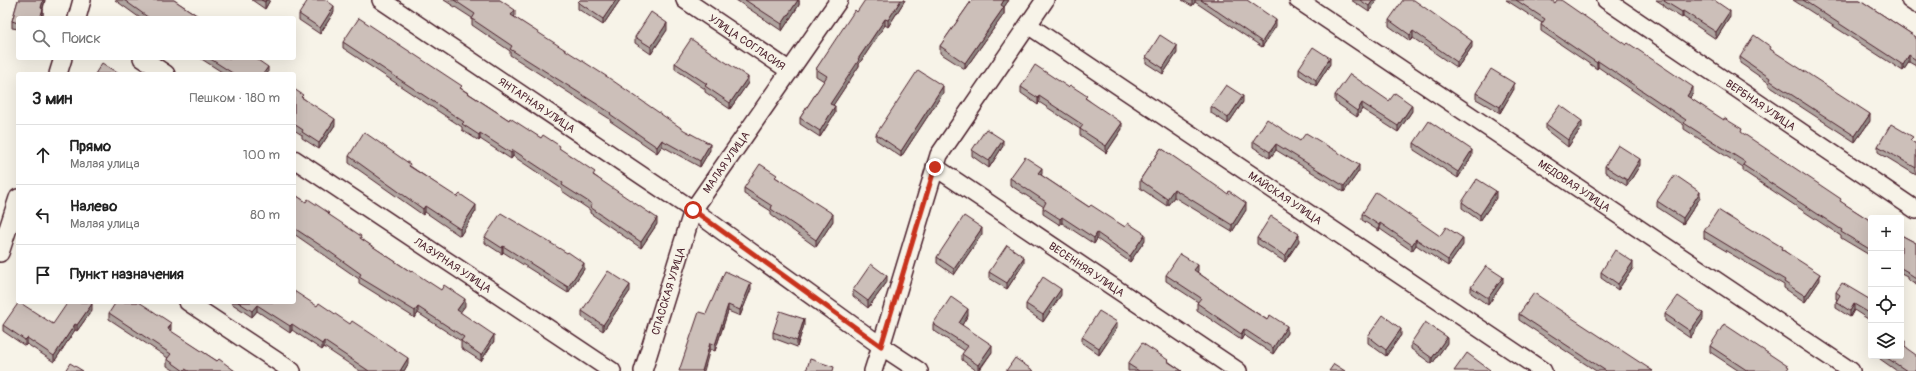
<!DOCTYPE html>
<html lang="ru">
<meta charset="utf-8">
<style>
:root{--surface:#fff;--page:#f2f2f2;--text:#222;--muted:#767676;--line:#e0e0e0}
body{margin:0;font-family:Pangolin,sans-serif;background:var(--page);color:var(--text)}
.controls{position:absolute;right:12px;bottom:12px;display:grid;overflow:hidden;border-radius:4px;box-shadow:0 4px 16px #0002}
.controls button{width:36px;height:36px;display:grid;place-items:center;padding:0;border:0;border-bottom:1px solid var(--line);background:var(--surface);color:var(--text);font:20px sans-serif}
.stop{position:absolute;width:12px;height:12px;margin:-9px;border:3px solid #c8321e;border-radius:50%;background:#fff}
.stop.end{background:#c8321e;border-color:#fff;box-shadow:0 1px 4px #0008}
.list{margin:0;padding:0;list-style:none}
h2{display:flex;justify-content:space-between;align-items:center;height:52px;margin:0;padding:0 16px;font-size:17px}
h2 small{font-size:13px;font-weight:400;color:var(--muted)}
.list li{display:grid;grid-template-columns:26px 1fr auto;gap:12px;align-items:center;box-sizing:border-box;height:60px;padding:0 16px;border-top:1px solid var(--line)}
.list b{display:block;font-size:15px;white-space:nowrap}
.list p{margin:0;font-size:13px;white-space:nowrap;color:var(--muted)}
.list em{font-size:13px;font-style:normal;color:var(--muted)}
.icon{flex:none;width:22px;height:22px;fill:none;stroke:currentColor;stroke-width:2;stroke-linecap:round;stroke-linejoin:round}
.map{position:relative;flex:none;width:1916px;height:371px;overflow:hidden}
.search{position:absolute;background:var(--surface);box-shadow:0 4px 16px #0002;left:16px;top:16px;width:280px;height:44px;display:flex;align-items:center;gap:10px;box-sizing:border-box;padding:0 14px;border-radius:4px;color:var(--muted);font-size:15px}
.panel{position:absolute;background:var(--surface);box-shadow:0 4px 16px #0002;left:16px;top:72px;width:280px;height:232px;border-radius:4px}
.map>svg:first-child{display:block}
</style>
<div class="map">
<svg width="1916" height="371" viewBox="0 0 1916 371">
<rect width="100%" height="100%" fill="#f7f3e8"/>
<filter id="ink" filterUnits="userSpaceOnUse"><feTurbulence type="fractalNoise" baseFrequency=".025" numOctaves="2"/><feDisplacementMap in="SourceGraphic" scale="8" xChannelSelector="R" yChannelSelector="G"/><feConvolveMatrix kernelMatrix="1 2 1 2 8 2 1 2 1" color-interpolation-filters="sRGB"/></filter>
<g filter="url(#ink)">
<g fill="none" stroke-linecap="round" stroke-linejoin="round">
<defs>
<g id="minor">
<path id="s1" d="M381,0l312,210 -50,161"/>
<path id="s2" d="M685,0l105,71"/>
<polyline points="839,0 693,210 881,346 939,155 1045,0"/>
<path id="s3" d="M1298,0l553,371"/>
<path id="s4" d="M1606,0l310,210"/>
<polyline points="1910,0 1916,4"/>
<polyline points="77,18 82,0"/>
<path id="s5" d="M1028,25l515,346"/>
<polyline points="142,58 166,74"/>
<polyline points="58,74 63,58"/>
<path id="s6" d="M294,159l318,212"/>
<path id="s7" d="M935,167l303,204"/>
<polyline points="0,253 18,198"/>
<polyline points="188,302 292,371"/>
<polyline points="873,371 881,346 919,371"/>
</g>
</defs>
<use href="#minor" stroke="#4a1f2b" stroke-width="20"/>
<use href="#minor" stroke="#f7f3e8" stroke-width="17"/>
</g>
<g fill="#afa49f" stroke="#4a1f2b">
<polygon points="18,0 45,0 43,9 43,15 18,18 18,29 12,28 12,21"/>
<polygon points="115,0 174,0 201,18 140,18"/>
<polygon points="252,0 270,0 265,9"/>
<polygon points="444,0 500,0 515,16 514,17 710,150 700,167 662,146 657,153 641,142 610,121 610,119 510,55 510,51 472,25 472,18"/>
<polygon points="580,0 620,0 603,25 578,9 578,2"/>
<polygon points="736,0 799,0 799,5 782,31"/>
<polygon points="905,0 888,27 885,25 859,64 859,66 833,105 835,113 820,137 800,124 800,118 824,81 816,76 816,69 857,12"/>
<polygon points="972,0 1009,0 1004,7 1004,14 965,69 940,53 940,46"/>
<polygon points="1182,0 1247,0 1276,26 1262,47 1195,2 1192,6"/>
<polygon points="1351,0 1377,0 1369,12"/>
<polygon points="1506,0 1551,0 1693,93 1690,98 1841,202 1871,221 1871,256 1841,238 1841,236 1743,171 1743,167 1684,129 1684,125 1598,67 1597,69 1541,31 1541,25 1542,23"/>
<polygon points="1656,0 1711,0 1730,17 1716,39 1683,17 1682,18 1664,7 1664,5"/>
<polygon points="1793,0 1860,0 1916,37 1916,66 1909,62 1903,71"/>
<polygon points="334,12 320,34 299,20 299,14"/>
<polygon points="1389,20 1472,47 1457,68 1413,38 1410,41 1389,26"/>
<polygon points="667,30 651,54 635,43 635,37"/>
<polygon points="343,42 462,89 509,120 560,149 657,224 641,248 590,213 590,210 562,191 562,189 513,156 511,159 480,139 479,141 462,130 462,127 343,48"/>
<polygon points="1771,50 1870,121 1855,142 1769,86 1769,83 1740,63 1740,57"/>
<polygon points="1177,53 1163,74 1146,63 1146,57"/>
<polygon points="200,58 255,58 268,73 267,74 225,74"/>
<polygon points="675,63 748,83 730,109 705,92 705,89 675,69"/>
<polygon points="1330,64 1316,86 1299,75 1299,68"/>
<polygon points="1021,87 1087,99 1122,129 1106,153 1080,135 1080,129 1039,102 1038,105 1021,93"/>
<polygon points="294,89 303,98 335,125 319,149 302,138 302,135 294,130"/>
<polygon points="1514,89 1500,113 1476,99 1476,93"/>
<polygon points="943,93 901,157 876,140 876,134"/>
<polygon points="1335,95 1389,101 1412,111 1398,132 1362,109 1357,117 1335,102"/>
<polygon points="1243,102 1228,124 1211,113 1211,106"/>
<polygon points="1546,124 1582,127 1568,147 1546,130"/>
<polygon points="1253,141 1300,141 1359,171 1344,192 1276,150 1270,158 1253,147"/>
<polygon points="1913,142 1916,144 1916,175 1878,152 1878,146"/>
<polygon points="1414,143 1472,156 1458,178 1414,150"/>
<polygon points="1003,146 989,168 972,156 972,150"/>
<polygon points="1161,148 1246,210 1232,232 1174,197 1167,206 1140,188 1140,180"/>
<polygon points="349,156 410,166 476,211 460,236 425,212 423,215 349,163"/>
<polygon points="1640,165 1627,186 1605,172 1605,166"/>
<polygon points="1042,174 1041,175 1089,207 1125,227 1145,240 1130,262 1097,239 1094,244 1062,223 1060,225 1043,214 1043,208 1044,207 1010,185 1010,178"/>
<polygon points="777,178 833,221 816,247 771,215 771,211 744,194 744,188"/>
<polygon points="294,194 306,202 329,215 361,239 411,272 465,306 460,312 494,341 481,361 461,348 461,341 418,313 415,318 359,283 359,279 323,254 294,234"/>
<polygon points="1496,198 1480,221 1462,208 1462,202"/>
<polygon points="1700,198 1683,224 1657,207 1657,201"/>
<polygon points="1362,214 1440,236 1463,245 1448,266 1416,245 1412,251 1380,229 1379,231 1362,220"/>
<polygon points="1704,231 1753,232 1782,249 1820,280 1805,302 1784,288 1784,285 1704,238"/>
<polygon points="982,234 954,275 937,263 937,257"/>
<polygon points="1901,235 1916,243 1916,285 1907,279 1907,277 1901,274"/>
<polygon points="485,237 584,269 568,293 503,252 502,254 485,243"/>
<polygon points="1257,238 1299,241 1285,262 1257,244"/>
<polygon points="1024,263 1007,289 989,278 989,272"/>
<polygon points="1633,268 1618,290 1601,278 1601,272"/>
<polygon points="1198,271 1197,272 1228,294 1287,333 1273,354 1244,335 1241,340 1197,310 1197,303 1198,302 1166,281 1166,275"/>
<polygon points="887,282 868,308 853,296 853,290"/>
<polygon points="1503,283 1488,305 1471,293 1471,287"/>
<polygon points="751,289 740,316 728,311 715,351 710,349 706,314"/>
<polygon points="630,291 603,331 582,317 582,311"/>
<polygon points="1836,292 1869,299 1871,297 1871,321 1854,310 1850,317 1836,308 1836,302 1837,299 1836,299"/>
<polygon points="1061,295 1043,322 1026,310 1026,304"/>
<polygon points="231,302 294,302 408,364 404,371 360,371 324,347 322,350 292,330 290,333 257,311 252,317 231,303"/>
<polygon points="92,310 77,331 75,330 54,362 27,344 25,346 3,331 3,325 53,324"/>
<polygon points="109,313 171,329 170,331 217,361 235,371 175,371 167,366 167,359 168,358 109,319"/>
<polygon points="1519,314 1653,371 1596,371 1519,320"/>
<polygon points="1665,314 1703,319 1690,338 1665,321"/>
<polygon points="968,315 962,325 992,352 979,371 977,371 962,360 962,354 965,351 933,330 933,324"/>
<polygon points="804,325 797,347 773,338 773,332"/>
<polygon points="1117,328 1099,355 1082,343 1082,337"/>
<polygon points="1401,335 1386,356 1368,343 1368,336"/>
<polygon points="1411,343 1447,343 1432,364 1411,349"/>
<polygon points="1710,346 1789,371 1739,371 1710,352"/>
<polygon points="1905,347 1916,371 1897,371 1880,359 1880,356 1901,356"/>
<polygon points="1168,361 1182,371 1128,371 1128,364"/>
</g>
<g fill="#8f8682" stroke="#4a1f2b">
<polygon points="43,0 45,0 41,15 41,8"/>
<polygon points="266,0 270,0 265,9 265,2"/>
<polygon points="616,0 620,0 603,25 603,19"/>
<polygon points="798,0 799,0 799,5 782,31 782,24"/>
<polygon points="901,0 905,0 888,27 888,20"/>
<polygon points="1004,0 1009,0 1001,11 1001,5"/>
<polygon points="1192,0 1195,0 1195,2 1192,6"/>
<polygon points="1373,0 1377,0 1369,12 1369,6"/>
<polygon points="334,6 334,12 320,34 320,28"/>
<polygon points="1004,7 1004,14 965,69 965,63"/>
<polygon points="43,9 43,15 42,18 40,18"/>
<polygon points="515,10 515,16 511,21 511,15"/>
<polygon points="1683,11 1683,17 1682,18 1682,12"/>
<polygon points="1730,11 1730,17 1716,39 1716,32"/>
<polygon points="885,19 885,25 859,64 859,66 830,110 830,104 858,59"/>
<polygon points="1276,20 1276,26 1262,47 1262,42"/>
<polygon points="667,23 667,30 651,54 651,47"/>
<polygon points="1413,31 1413,38 1410,41 1410,35"/>
<polygon points="1472,41 1472,47 1457,68 1457,62"/>
<polygon points="1177,46 1177,53 1163,74 1163,68"/>
<polygon points="1909,55 1909,62 1903,71 1903,65"/>
<polygon points="1330,58 1330,64 1316,86 1316,80"/>
<polygon points="1598,61 1598,67 1597,69 1597,63"/>
<polygon points="268,67 268,73 267,74 263,74"/>
<polygon points="748,77 748,83 730,109 730,103"/>
<polygon points="1514,83 1514,89 1500,113 1500,107"/>
<polygon points="943,86 943,93 901,157 901,151"/>
<polygon points="1693,87 1693,93 1687,102 1687,96"/>
<polygon points="1039,96 1039,102 1038,105 1038,98"/>
<polygon points="1243,96 1243,102 1228,124 1228,118"/>
<polygon points="1362,103 1362,109 1357,117 1357,111"/>
<polygon points="1412,105 1412,111 1398,132 1398,126"/>
<polygon points="835,106 835,113 820,137 820,131"/>
<polygon points="1870,114 1870,121 1855,142 1855,136"/>
<polygon points="335,119 335,125 319,149 319,143"/>
<polygon points="1582,121 1582,127 1568,147 1568,140"/>
<polygon points="1122,123 1122,129 1106,153 1106,146"/>
<polygon points="480,133 480,139 479,141 479,135"/>
<polygon points="662,140 662,146 657,153 657,147"/>
<polygon points="1003,140 1003,146 989,168 989,161"/>
<polygon points="710,144 710,150 700,167 700,161"/>
<polygon points="1276,144 1276,150 1270,158 1270,152"/>
<polygon points="513,150 513,156 511,159 511,153"/>
<polygon points="1472,150 1472,156 1458,178 1458,172"/>
<polygon points="1640,159 1640,165 1627,186 1627,180"/>
<polygon points="1359,165 1359,171 1344,192 1344,186"/>
<polygon points="1042,168 1042,174 1038,180 1038,173"/>
<polygon points="1174,189 1174,197 1167,206 1167,199"/>
<polygon points="1496,191 1496,198 1480,221 1480,215"/>
<polygon points="1700,192 1700,198 1683,224 1683,218"/>
<polygon points="1246,203 1246,210 1232,232 1232,225"/>
<polygon points="476,205 476,211 460,236 460,229"/>
<polygon points="425,206 425,212 423,215 423,209"/>
<polygon points="833,214 833,221 816,247 816,240"/>
<polygon points="1062,217 1062,223 1060,225 1060,219"/>
<polygon points="657,218 657,224 641,248 641,242"/>
<polygon points="1380,223 1380,229 1379,231 1379,225"/>
<polygon points="982,228 982,234 954,275 954,269"/>
<polygon points="1097,233 1097,239 1094,244 1094,238"/>
<polygon points="1145,234 1145,240 1130,262 1130,256"/>
<polygon points="1299,234 1299,241 1285,262 1285,256"/>
<polygon points="1463,238 1463,245 1448,266 1448,260"/>
<polygon points="1416,239 1416,245 1412,251 1412,245"/>
<polygon points="503,246 503,252 502,254 502,248"/>
<polygon points="1024,257 1024,263 1007,289 1007,283"/>
<polygon points="1633,262 1633,268 1618,290 1618,284"/>
<polygon points="584,263 584,269 568,293 568,287"/>
<polygon points="1198,265 1198,271 1194,276 1194,270"/>
<polygon points="1820,274 1820,280 1805,302 1805,296"/>
<polygon points="887,276 887,282 868,308 868,301"/>
<polygon points="1503,277 1503,283 1488,305 1488,298"/>
<polygon points="751,283 751,289 740,316 740,310"/>
<polygon points="630,285 630,291 603,331 603,325"/>
<polygon points="1061,289 1061,295 1043,322 1043,315"/>
<polygon points="465,299 465,306 457,317 457,310"/>
<polygon points="92,304 92,310 77,331 77,325"/>
<polygon points="1854,304 1854,310 1850,317 1850,311"/>
<polygon points="257,305 257,311 252,317 252,311"/>
<polygon points="728,305 728,311 715,351 715,345"/>
<polygon points="418,307 418,313 415,318 415,311"/>
<polygon points="968,309 968,315 959,330 959,323"/>
<polygon points="1703,313 1703,319 1690,338 1690,331"/>
<polygon points="804,319 804,325 797,347 797,341"/>
<polygon points="1117,322 1117,328 1099,355 1099,348"/>
<polygon points="171,323 171,329 168,335 168,329"/>
<polygon points="75,324 75,330 54,362 54,356"/>
<polygon points="292,324 292,330 290,333 290,326"/>
<polygon points="1287,326 1287,333 1273,354 1273,348"/>
<polygon points="1244,329 1244,335 1241,340 1241,334"/>
<polygon points="1401,329 1401,335 1386,356 1386,350"/>
<polygon points="494,335 494,341 481,361 481,355"/>
<polygon points="1447,337 1447,343 1432,364 1432,358"/>
<polygon points="27,338 27,344 25,346 25,340"/>
<polygon points="324,341 324,347 322,350 322,344"/>
<polygon points="1905,341 1905,348 1902,345"/>
<polygon points="710,343 710,349 704,371 702,371"/>
<polygon points="992,345 992,352 978,371 978,365"/>
<polygon points="408,358 408,364 404,371 400,371"/>
</g>
<g fill="#ccbfb9" stroke="#4a1f2b">
<polygon points="18,0 43,0 41,8 43,9 40,18 18,18 18,23 12,21"/>
<polygon points="124,0 174,0 201,18 149,18"/>
<polygon points="261,0 266,0 265,2"/>
<polygon points="308,0 326,0 334,6 320,28 299,14"/>
<polygon points="454,0 500,0 515,10 511,15 609,78 684,130 710,144 700,161 662,140 657,147 641,136 610,114 611,113 510,49 512,46 472,19 475,14"/>
<polygon points="580,0 616,0 603,19 578,2"/>
<polygon points="745,0 798,0 782,24"/>
<polygon points="865,0 901,0 888,20 885,19 858,59 859,60 830,104 835,106 820,131 800,118 827,76 816,69 855,10 857,12"/>
<polygon points="972,0 1004,0 1001,5 1004,7 965,63 940,46"/>
<polygon points="1201,0 1247,0 1276,20 1262,42"/>
<polygon points="1360,0 1373,0 1369,6"/>
<polygon points="1403,0 1414,0 1472,41 1457,62 1413,31 1410,35 1389,20"/>
<polygon points="1516,0 1551,0 1555,3 1557,0 1561,0 1626,45 1628,43 1693,87 1687,96 1724,120 1724,118 1742,129 1741,132 1841,199 1840,201 1871,221 1871,250 1841,232 1842,230 1743,165 1745,162 1684,123 1686,120 1598,61 1597,63 1541,25 1545,19"/>
<polygon points="1665,0 1711,0 1712,1 1714,0 1730,11 1716,32 1683,11 1682,12 1664,1"/>
<polygon points="1803,0 1860,0 1916,37 1916,60 1909,55 1903,65"/>
<polygon points="651,12 667,23 651,47 635,37"/>
<polygon points="359,18 462,86 460,88 509,120 510,118 541,138 543,135 560,146 559,148 595,172 593,175 657,218 641,242 590,207 592,204 562,185 563,183 513,150 511,153 480,133 479,135 462,124 464,122 343,42"/>
<polygon points="1160,35 1177,46 1163,68 1146,57"/>
<polygon points="1754,35 1771,47 1770,49 1870,114 1855,136 1769,80 1770,78 1740,57"/>
<polygon points="691,39 748,77 730,103 705,86 707,84 675,63"/>
<polygon points="1313,47 1330,58 1316,80 1299,68"/>
<polygon points="209,58 255,58 268,67 263,74 234,74"/>
<polygon points="102,63 119,74 95,74"/>
<polygon points="1035,65 1068,87 1070,85 1087,96 1085,98 1122,123 1106,146 1080,129 1083,125 1039,96 1038,98 1021,87"/>
<polygon points="1491,69 1514,83 1500,107 1476,93"/>
<polygon points="918,70 943,86 901,151 876,134"/>
<polygon points="1350,74 1389,101 1395,93 1412,105 1398,126 1362,103 1357,111 1335,95"/>
<polygon points="1226,85 1243,96 1228,118 1211,106"/>
<polygon points="294,89 303,95 301,97 335,119 319,143 302,132 303,130 294,124"/>
<polygon points="1560,105 1582,121 1568,140 1546,124"/>
<polygon points="1267,119 1300,141 1306,133 1359,165 1344,186 1276,144 1270,152 1253,141"/>
<polygon points="1429,121 1472,150 1458,172 1414,143"/>
<polygon points="1891,124 1913,137 1910,140 1916,144 1916,168 1878,146"/>
<polygon points="986,129 1003,140 989,161 972,150"/>
<polygon points="364,132 410,164 409,166 457,197 460,194 476,205 460,229 425,206 423,209 349,156"/>
<polygon points="1618,145 1640,159 1627,180 1605,166"/>
<polygon points="1161,148 1228,194 1229,191 1246,203 1232,225 1174,189 1167,199 1140,180"/>
<polygon points="1025,157 1042,168 1038,173 1089,207 1091,205 1125,227 1128,223 1145,234 1130,256 1097,233 1094,238 1062,217 1060,219 1043,208 1046,202 1010,178"/>
<polygon points="760,164 777,175 775,177 833,214 816,240 771,209 772,206 744,188"/>
<polygon points="1675,175 1700,192 1683,218 1657,201"/>
<polygon points="1477,179 1496,191 1480,215 1462,202"/>
<polygon points="1376,192 1440,236 1446,227 1463,238 1448,260 1416,239 1412,245 1380,223 1379,225 1362,214"/>
<polygon points="294,194 306,202 308,199 329,213 328,214 361,236 360,238 411,272 412,271 441,290 444,285 465,299 457,310 494,335 481,355 461,341 464,337 418,307 415,311 359,277 361,274 323,247 294,228"/>
<polygon points="1718,210 1753,232 1755,231 1782,247 1781,249 1820,274 1805,296 1784,282 1785,280 1704,231"/>
<polygon points="501,213 567,253 568,252 584,263 568,287 503,246 502,248 485,237"/>
<polygon points="964,216 982,228 954,269 937,257"/>
<polygon points="1271,216 1299,234 1285,256 1257,238"/>
<polygon points="1901,235 1916,243 1916,279 1907,273 1908,272 1901,268"/>
<polygon points="1007,245 1024,257 1007,283 989,272"/>
<polygon points="1615,250 1633,262 1618,284 1601,272"/>
<polygon points="1180,254 1198,265 1194,270 1228,294 1267,320 1270,315 1287,326 1273,348 1244,329 1241,334 1197,303 1201,298 1166,275"/>
<polygon points="871,264 887,276 868,301 853,290"/>
<polygon points="1486,266 1503,277 1488,298 1471,287"/>
<polygon points="608,271 630,285 603,325 582,311"/>
<polygon points="725,271 751,283 740,310 728,305 715,345 710,343 702,371 679,371 699,312 706,314"/>
<polygon points="1043,277 1061,289 1043,315 1026,304"/>
<polygon points="1842,283 1869,299 1871,297 1871,314 1854,304 1850,311 1836,302 1840,295 1836,292"/>
<polygon points="294,291 317,306 319,303 350,324 352,321 408,358 400,371 369,371 324,341 322,344 292,324 290,326 257,305 252,311 238,302 294,302"/>
<polygon points="1534,293 1653,371 1606,371 1519,314"/>
<polygon points="1678,296 1703,313 1690,331 1665,314"/>
<polygon points="951,297 968,309 959,323 992,345 978,365 962,354 968,346 933,324"/>
<polygon points="19,302 53,324 68,302 89,302 92,304 77,325 75,324 54,356 27,338 25,340 3,325"/>
<polygon points="116,302 139,302 171,323 168,329 217,361 219,359 235,371 189,371 185,369 184,371 167,359 171,354 109,313"/>
<polygon points="780,311 804,319 797,341 773,332"/>
<polygon points="1099,311 1117,322 1099,348 1082,337"/>
<polygon points="1383,315 1401,329 1386,350 1368,336"/>
<polygon points="1425,322 1447,337 1432,358 1411,343"/>
<polygon points="1724,324 1789,367 1786,371 1748,371 1710,346"/>
<polygon points="1901,339 1905,341 1902,345 1916,355 1916,371 1907,371 1884,356 1901,356"/>
<polygon points="1142,343 1168,360 1167,361 1182,371 1139,371 1128,364"/>
<polygon points="1467,353 1490,370 1489,371 1454,371"/>
<polygon points="1015,358 1034,371 1006,371"/>
<polygon points="810,359 834,367 833,371 806,371"/>
<polygon points="70,363 83,371 65,371"/>
<polygon points="1334,364 1345,371 1329,371"/>
</g>
</g>
<g fill="none" stroke-linecap="round" stroke-linejoin="round" filter="url(#ink)">
<polyline stroke="#c8321e" stroke-width="5" points="693,210 881,346 935,167"/>
</g>
<g text-anchor="middle" stroke-width="4" stroke-linejoin="round" paint-order="stroke">
<g font-size="11" fill="#4a1f2b" stroke="#f7f3e8">
<text dy="4" stroke="none"><textPath href="#s2" startOffset="75">УЛИЦА СОГЛАСИЯ</textPath></text>
<text dy="4" stroke="none"><textPath href="#s1" startOffset="188">ЯНТАРНАЯ УЛИЦА</textPath></text>
<text dy="4" stroke="none"><textPath href="#s4" startOffset="187">ВЕРБНАЯ УЛИЦА</textPath></text>
<text transform="translate(726 162) rotate(-55)" y="4">МАЛАЯ УЛИЦА</text>
<text dy="4" stroke="none"><textPath href="#s3" startOffset="333">МЕДОВАЯ УЛИЦА</textPath></text>
<text dy="4" stroke="none"><textPath href="#s5" startOffset="310">МАЙСКАЯ УЛИЦА</textPath></text>
<text dy="4" stroke="none"><textPath href="#s6" startOffset="191">ЛАЗУРНАЯ УЛИЦА</textPath></text>
<text dy="4" stroke="none"><textPath href="#s7" startOffset="183">ВЕСЕННЯЯ УЛИЦА</textPath></text>
<text transform="translate(668 291) rotate(-73)" y="4">СПАССКАЯ УЛИЦА</text>
</g>
</g>
</svg>
<div class="controls">
<button>+</button>
<button>−</button>
<button><svg class="icon" aria-label="locate" viewBox="0 0 24 24"><circle cx="12" cy="12" r="6"/><path d="M12 2v4M12 18v4M2 12h4M18 12h4"/></svg></button>
<button><svg class="icon" aria-label="layers" viewBox="0 0 24 24"><path d="M12 4l9 5-9 5-9-5zM3 14l9 5 9-5"/></svg></button>
</div>
<div class="stop" style="left:693px;top:210px"></div>
<div class="stop end" style="left:935px;top:167px"></div>
<div class="search"><svg class="icon" aria-label="search" viewBox="0 0 24 24"><circle cx="10" cy="10" r="6"/><path d="M15 15l6 6"/></svg>Поиск</div>
<section class="panel">
<h2>3 мин<small>Пешком · 180 m</small></h2>
<ul class="list">
<li><svg class="icon" aria-label="ahead" viewBox="0 0 24 24"><path d="M12 20V5M6 11l6-6 6 6"/></svg><div><b>Прямо</b><p>Малая улица</p></div><em>100 m</em></li>
<li><svg class="icon" aria-label="left" viewBox="0 0 24 24"><path d="M17 20v-9H6M10 6l-5 5 5 5"/></svg><div><b>Налево</b><p>Малая улица</p></div><em>80 m</em></li>
<li><svg class="icon" aria-label="arrive" viewBox="0 0 24 24"><path d="M6 21V4h12l-3 4 3 4H6"/></svg><div><b>Пункт назначения</b></div></li>
</ul>
</section>
</div>
